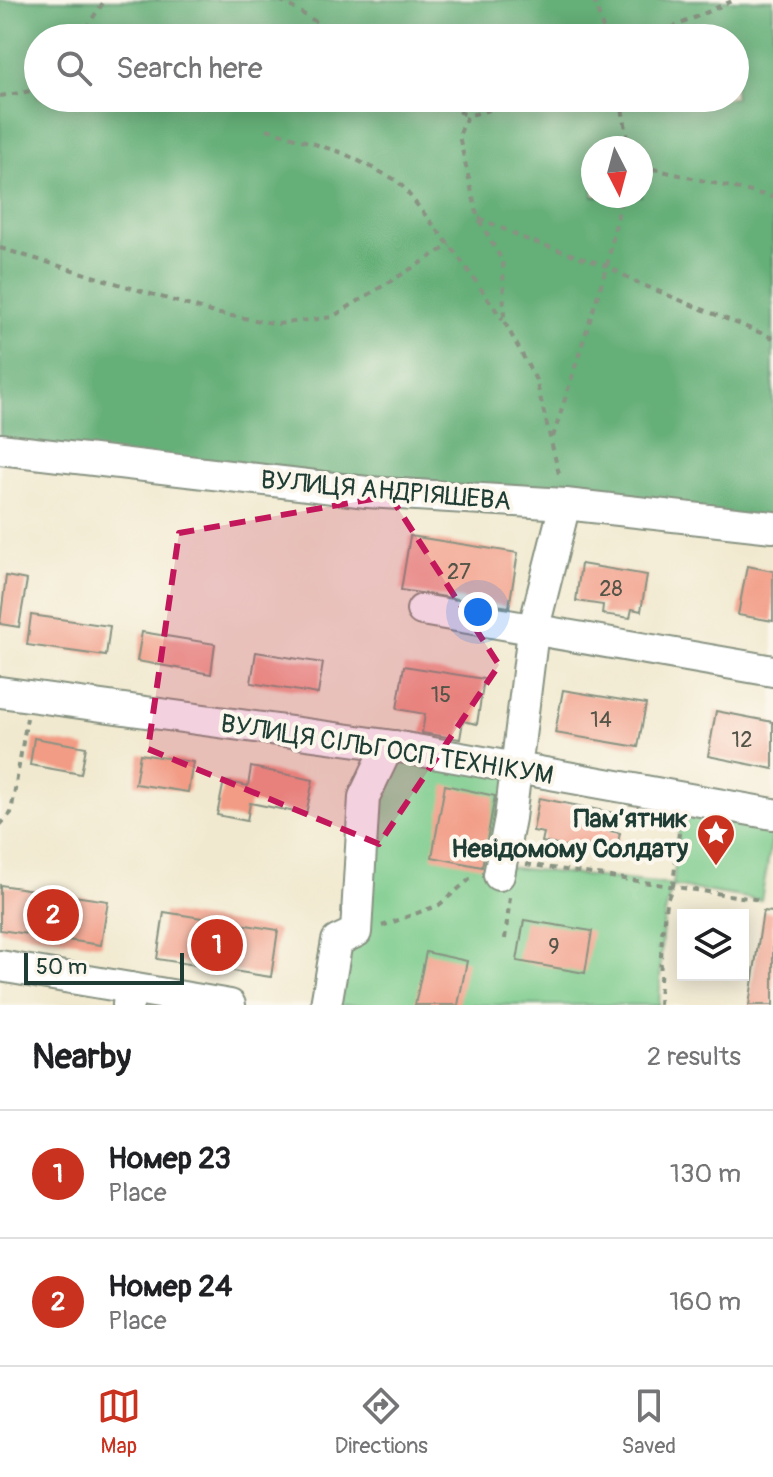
<!DOCTYPE html>
<meta charset="utf-8">
<style>
:root{--surface:#fff;--page:#f6f6f6;--text:#202124;--muted:#757577;--line:#e0e0e0;--accent:#c8321e}
body{margin:0;font-family:Pangolin,sans-serif;background:var(--page);color:var(--text)}
.controls{position:absolute;right:24px;bottom:24px;display:grid;overflow:hidden;border-radius:0px;box-shadow:0 4px 20px #0003}
.controls button{width:72px;height:72px;display:grid;place-items:center;padding:0;border:0;border-bottom:2px solid var(--line);background:var(--surface);color:var(--text);font:40px sans-serif}
.compass{position:absolute;left:581px;top:136px;width:72px;height:72px;border-radius:50%;background:var(--surface);box-shadow:0 4px 20px #0003;rotate:174deg}
.scale{position:absolute;left:24px;bottom:20px;width:160px;box-sizing:border-box;padding-left:8px;border:4px solid #1f3d34;border-top:0;font-size:22px;line-height:28px;white-space:nowrap;color:#1f3d34;-webkit-text-stroke:6px #fbf7ec;paint-order:stroke}
.you{position:absolute;left:478px;top:612px;width:28px;height:28px;margin:-20px;border:6px solid #fff;border-radius:50%;background:#1a73e8;box-shadow:0 0 0 12px #1a73e833}
.badge{display:grid;place-items:center;width:52px;height:52px;border-radius:50%;background:var(--accent);color:#fff;font-size:26px;font-weight:700}
.pin{position:absolute;translate:-50% -50%;border:4px solid #fff;box-shadow:0 2px 8px #0006}
.list{margin:0;padding:0;list-style:none}
h2{display:flex;justify-content:space-between;align-items:center;height:104px;margin:0;padding:0 32px;font-size:34px}
h2 small{font-size:26px;font-weight:400;color:var(--muted)}
.list li{display:grid;grid-template-columns:52px 1fr auto;gap:24px;align-items:center;box-sizing:border-box;height:128px;padding:0 32px;border-top:2px solid var(--line)}
.list b{display:block;font-size:30px;white-space:nowrap}
.list p{margin:0;font-size:26px;white-space:nowrap;color:var(--muted)}
.list em{font-size:26px;font-style:normal;color:var(--muted)}
.icon{flex:none;width:44px;height:44px;fill:none;stroke:currentColor;stroke-width:2;stroke-linecap:round;stroke-linejoin:round}
.map{position:relative;flex:none;width:773px;height:1005px;overflow:hidden}
.search{position:absolute;background:var(--surface);box-shadow:0 4px 20px #0003;left:24px;right:24px;top:24px;height:88px;display:flex;align-items:center;gap:20px;box-sizing:border-box;padding:0 28px;border-radius:44px;color:var(--muted);font-size:30px}
.sheet{height:360px;background:var(--surface)}
nav{display:flex;justify-content:space-around;align-items:center;box-sizing:border-box;height:112px;border-top:2px solid var(--line);background:var(--surface);font-size:22px;color:var(--muted)}
nav a{display:grid;justify-items:center;gap:4px}
nav .on{color:var(--accent)}
.map>svg:first-child{display:block}
</style>
<div class="map">
<svg width="773" height="1005" viewBox="0 0 773 1005">
<rect width="100%" height="100%" fill="#fbf7ec"/>
<filter id="ink" filterUnits="userSpaceOnUse"><feTurbulence type="fractalNoise" baseFrequency=".0125" numOctaves="2"/><feDisplacementMap in="SourceGraphic" scale="16" xChannelSelector="R" yChannelSelector="G"/><feConvolveMatrix kernelMatrix="1 2 1 2 8 2 1 2 1" color-interpolation-filters="sRGB"/></filter>
<filter id="wash" filterUnits="userSpaceOnUse"><feTurbulence type="fractalNoise" baseFrequency=".006" numOctaves="4" result="noise"/><feDisplacementMap in="SourceGraphic" scale="32" xChannelSelector="R" yChannelSelector="G"/><feGaussianBlur stdDeviation="1.8" result="paint"/><feColorMatrix in="noise" values="0 0 0 0 0 0 0 0 0 0 0 0 0 0 0 0 0 1.4 0 .05"/><feComposite in="paint" operator="in"/></filter>
<g filter="url(#wash)">
<rect width="100%" height="100%" fill="#f1e9cf"/>
<path fill="#7ccb8c" stroke="#4e8460" stroke-width="2" d="M384,755l131,13 -9,99 167,18 9,-87 91,16v19l-12,67 -88,-14c-15,37 -11,79 -14,119h-326z"/>
<path fill="#65af78" stroke="#427656" stroke-width="2" fill-rule="evenodd" d="M0,0h773v528l-773,-84zM38,38h697v60h-697zM593,148h48v48h-48z"/>
<g id="blocks">
<g fill="#f29b85">
<polygon points="410,536 518,553 509,607 401,590"/>
<polygon points="581,564 647,575 641,611 632,609 630,618 602,614 603,605 576,601"/>
<polygon points="747,566 773,571 773,621 738,615"/>
<polygon points="6,576 27,580 19,627 0,624"/>
<polygon points="31,615 110,626 106,656 27,645"/>
<polygon points="142,632 215,644 211,674 137,661"/>
<polygon points="256,652 323,663 318,694 251,683"/>
<polygon points="404,666 484,679 477,724 463,721 460,739 422,733 425,714 397,709"/>
<polygon points="563,690 646,704 638,747 555,733"/>
<polygon points="716,711 773,722 773,769 708,756"/>
<polygon points="34,738 86,747 81,774 30,765"/>
<polygon points="140,754 193,762 188,792 135,784"/>
<polygon points="251,767 313,780 306,814 250,803 247,821 217,815 224,781 248,786"/>
<polygon points="445,785 495,796 482,867 432,857"/>
<polygon points="539,798 614,813 610,831 620,833 615,856 542,842 544,833 533,831"/>
<polygon points="0,885 108,901 101,945 0,930"/>
<polygon points="763,911 773,912 773,1005 749,1005"/>
<polygon points="164,912 278,930 271,977 157,959"/>
<polygon points="524,920 592,931 585,973 517,961"/>
<polygon points="426,952 467,961 458,1005 415,1005"/>
</g>
</g>
</g>
<g filter="url(#ink)">
<use href="#blocks" fill-opacity="0" stroke="#889382" stroke-width="2"/>
<g fill="none" stroke-linecap="round" stroke-linejoin="round">
<defs>
<g id="minor">
<polyline points="0,449 367,492 565,504 773,527"/>
<polyline points="422,610 773,671"/>
<polyline points="0,692 394,746 773,814"/>
<polyline points="499,875 510,818 533,631 565,504"/>
<polyline points="0,966 130,988"/>
<polyline points="128,1005 130,988 230,1005"/>
<polyline points="326,1005 337,941 356,932 364,797 384,755 394,746"/>
</g>
</defs>
<use href="#minor" stroke="#889382" stroke-width="34"/>
<g stroke="#889382" stroke-width="4" stroke-dasharray="6 6" stroke-linecap="butt">
<polyline points="280,0 343,38"/>
<polyline points="594,0 606,38"/>
<polyline points="79,38 105,0"/>
<polyline points="649,38 734,0"/>
<polyline points="0,96 38,90"/>
<polyline points="439,98 467,116"/>
<polyline points="536,98 467,116 459,136 478,218 503,262 504,321 536,380 560,478"/>
<polyline points="620,98 627,134 626,148"/>
<polyline points="267,129 343,153 398,181 455,252 503,320"/>
<polyline points="641,166 773,197"/>
<polyline points="479,218 528,240 607,266 638,283 773,338"/>
<polyline points="0,248 214,313 278,324 332,317 450,245"/>
<polyline points="553,437 607,266 622,196"/>
<polyline points="0,825 11,813 27,718"/>
<polyline points="526,864 761,900"/>
<polyline points="382,926 439,905 470,879 475,878"/>
<polyline points="505,939 510,897"/>
<polyline points="659,1005 662,934 666,903 673,885 680,824"/>
</g>
<use href="#minor" stroke="#fff" stroke-width="30"/>
</g>
</g>
<path fill="#c2185b" fill-opacity="0.2" stroke="#c2185b" stroke-width="6" stroke-dasharray="16 10" stroke-linejoin="round" d="M390,496l109,169 -120,179 -231,-95 31,-216z"/>
<defs>
<symbol id="sight-pin" viewBox="-11 -11 22 30"><path d="M0 17L-7.5 6A9.5 9.5 0 1 1 7.5 6Z" fill="#c8321e" stroke="#fbf7ec"/><path d="M0-6L1.8-2.2L6-1.7L2.9 1.2L3.7 5.4L0 3.3L-3.7 5.4L-2.9 1.2L-6-1.7L-1.8-2.2Z" fill="#fff"/></symbol>
</defs>
<g fill-rule="evenodd">
<use href="#sight-pin" x="694" y="811" width="44" height="60"/>
</g>
<g text-anchor="middle" stroke-width="8" stroke-linejoin="round" paint-order="stroke">
<g font-size="22" fill="#545448">
<text x="459" y="579">27</text>
<text x="611" y="596">28</text>
<text x="441" y="702">15</text>
<text x="601" y="727">14</text>
<text x="742" y="747">12</text>
<text x="554" y="954">9</text>
</g>
<g font-size="26" fill="#1f3d34" stroke="#fbf7ec">
<text transform="translate(386 490) rotate(5)" y="9">ВУЛИЦЯ АНДРІЯШЕВА</text>
<text transform="translate(387 749) rotate(9)" y="9">ВУЛИЦЯ СІЛЬГОСП ТЕХНІКУМ</text>
</g>
<g font-size="26" font-weight="bold" fill="#1f3d34" stroke="#fbf7ec" text-anchor="end">
<text x="688" y="827">Пам’ятник<tspan x="688" dy="30">Невідомому Солдату</tspan></text>
</g>
</g>
</svg>
<div class="controls">
<button><svg class="icon" aria-label="layers" viewBox="0 0 24 24"><path d="M12 4l9 5-9 5-9-5zM3 14l9 5 9-5"/></svg></button>
</div>
<svg class="compass" viewBox="-18 -18 36 36"><path d="M0-13l5 13h-10z" fill="#e53935"/><path d="M0 13l5-13h-10z" fill="#757577"/></svg>
<div class="scale">50 m</div>
<div class="you"></div>
<div class="pin badge" style="left:217px;top:945px">1</div>
<div class="pin badge" style="left:53px;top:915px">2</div>
<div class="search"><svg class="icon" aria-label="search" viewBox="0 0 24 24"><circle cx="10" cy="10" r="6"/><path d="M15 15l6 6"/></svg>Search here</div>
</div>
<section class="sheet">
<h2>Nearby<small>2 results</small></h2>
<ul class="list">
<li><span class="badge">1</span><div><b>Номер 23</b><p>Place</p></div><em>130 m</em></li>
<li><span class="badge">2</span><div><b>Номер 24</b><p>Place</p></div><em>160 m</em></li>
</ul>
</section>
<nav>
<a class="on"><svg class="icon" aria-label="map" viewBox="0 0 24 24"><path d="M3 6l6-2 6 2 6-2v14l-6 2-6-2-6 2zM9 4v14M15 6v14"/></svg>Map</a>
<a><svg class="icon" aria-label="directions" viewBox="0 0 24 24"><path d="M12 3l9 9-9 9-9-9zM9 14v-3h6M13 9l2 2-2 2"/></svg>Directions</a>
<a><svg class="icon" aria-label="saved" viewBox="0 0 24 24"><path d="M7 4h10v16l-5-4-5 4z"/></svg>Saved</a>
</nav>
